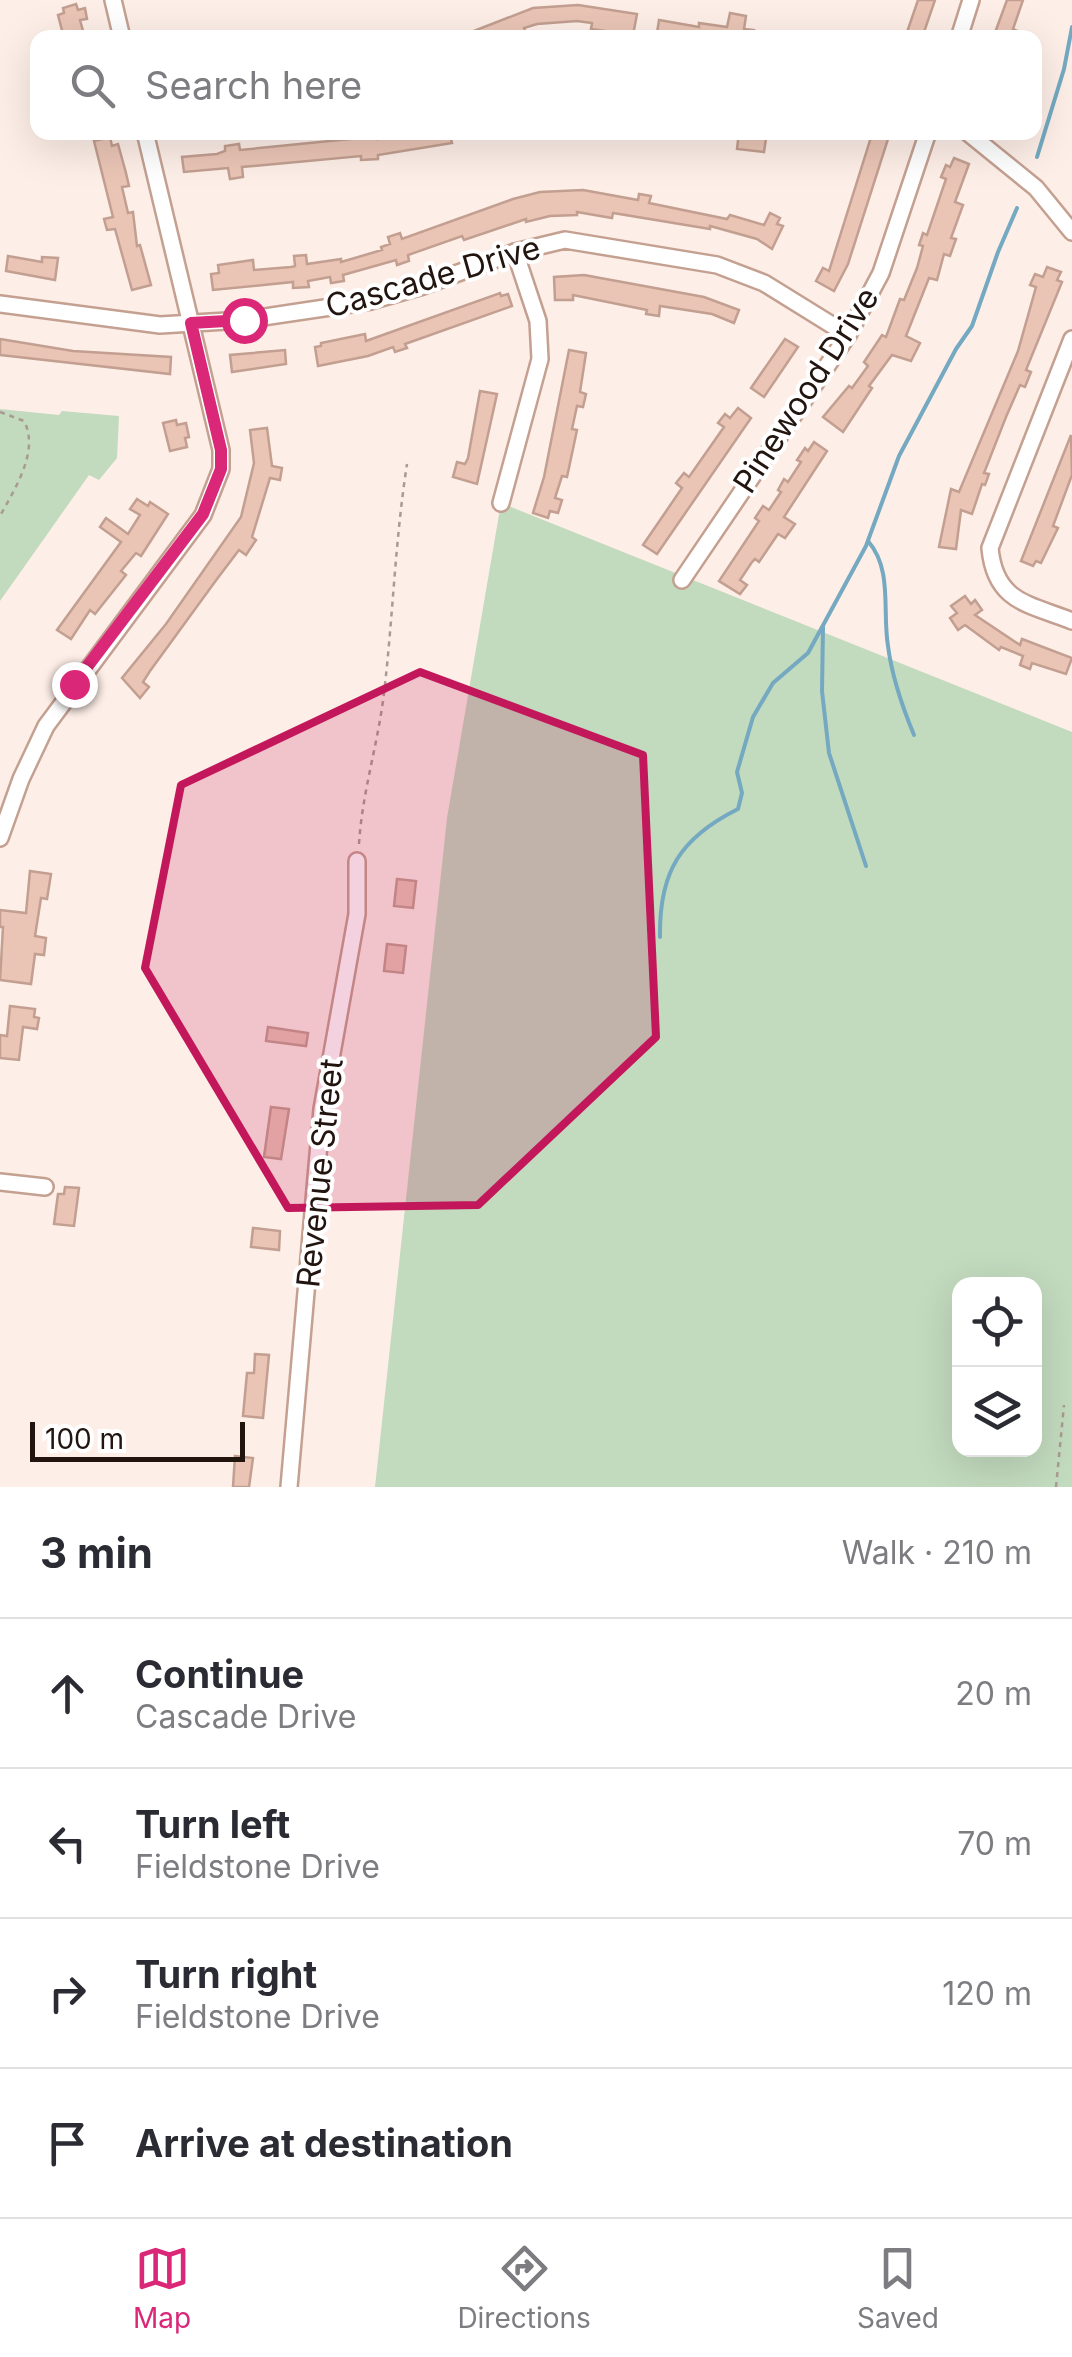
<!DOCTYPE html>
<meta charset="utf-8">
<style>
:root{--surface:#fff;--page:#f2f2f3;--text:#2b2b33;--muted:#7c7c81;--line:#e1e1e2;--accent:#db2777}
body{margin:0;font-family:Inter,sans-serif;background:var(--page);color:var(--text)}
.controls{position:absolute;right:30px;bottom:30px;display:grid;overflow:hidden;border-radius:20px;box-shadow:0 10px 40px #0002}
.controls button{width:90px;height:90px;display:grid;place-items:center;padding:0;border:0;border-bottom:2px solid var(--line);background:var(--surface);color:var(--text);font:50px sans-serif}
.scale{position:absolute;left:30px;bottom:25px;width:215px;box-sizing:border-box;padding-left:10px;border:5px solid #221510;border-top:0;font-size:28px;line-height:35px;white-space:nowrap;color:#221510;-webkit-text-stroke:8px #fff;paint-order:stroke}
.stop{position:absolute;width:30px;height:30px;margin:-22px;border:8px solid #db2777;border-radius:50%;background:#fff}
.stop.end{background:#db2777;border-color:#fff;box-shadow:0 2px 10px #0008}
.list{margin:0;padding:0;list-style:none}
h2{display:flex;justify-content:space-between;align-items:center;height:130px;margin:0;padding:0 40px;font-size:42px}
h2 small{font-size:32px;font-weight:400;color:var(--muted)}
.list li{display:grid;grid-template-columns:65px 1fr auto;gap:30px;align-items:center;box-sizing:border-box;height:150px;padding:0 40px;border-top:2px solid var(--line)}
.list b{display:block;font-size:38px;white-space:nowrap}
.list p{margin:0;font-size:32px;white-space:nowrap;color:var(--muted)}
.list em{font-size:32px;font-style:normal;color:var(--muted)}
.icon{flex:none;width:55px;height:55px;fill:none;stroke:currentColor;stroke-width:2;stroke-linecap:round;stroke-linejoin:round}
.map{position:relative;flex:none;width:1072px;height:1487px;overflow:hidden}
.search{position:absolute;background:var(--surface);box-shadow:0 10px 40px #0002;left:30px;right:30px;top:30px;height:110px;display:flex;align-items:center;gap:25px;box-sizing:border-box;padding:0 35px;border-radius:20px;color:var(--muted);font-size:38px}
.sheet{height:730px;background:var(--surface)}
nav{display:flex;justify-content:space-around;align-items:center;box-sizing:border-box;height:140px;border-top:2px solid var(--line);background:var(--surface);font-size:28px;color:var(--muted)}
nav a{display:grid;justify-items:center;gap:5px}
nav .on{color:var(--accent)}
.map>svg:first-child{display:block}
</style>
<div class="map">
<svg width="1072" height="1487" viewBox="0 0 1072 1487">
<rect width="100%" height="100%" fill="#fdeee7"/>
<g fill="#c2dabe" fill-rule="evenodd">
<polygon points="0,409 59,415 62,411 119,416 117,458 99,480 89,475 0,601"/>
<path d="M501,503l571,229v755h-697l72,-669zM960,1284h74v166h-74z"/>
</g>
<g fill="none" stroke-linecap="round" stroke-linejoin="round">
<g stroke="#74a9c1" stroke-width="4">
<polyline points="1037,157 1064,69 1072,27"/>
<path d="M868,541c25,29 14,69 20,105 4,32 14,60 26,89"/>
<polyline points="823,627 822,691 829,753 866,866"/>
<path d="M660,937c-1,-65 20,-99 78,-128l4,-16 -5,-21 16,-55 20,-34 35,-30 58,-107 33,-90 57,-107 16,-23 26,-74 19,-44"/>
</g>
</g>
<g fill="#eac5b6" stroke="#c29f90" stroke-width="2.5">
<polygon points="918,0 935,0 922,38 905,38"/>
<polygon points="1007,0 1023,0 1013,29 1033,38 993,38"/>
<polygon points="76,4 78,10 85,8 87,19 80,20 85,38 64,38 58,15 64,13 63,8"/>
<polygon points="578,5 637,14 633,35 591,29 592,23 577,21 537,24 524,28 526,33 513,38 510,33 497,38 456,38 533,8"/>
<polygon points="730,13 746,16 744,29 754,30 753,38 684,38 657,33 659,20 699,27 699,23 727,27"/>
<polygon points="406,132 449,132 452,143 378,155 378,159 361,160 361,156 242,167 243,177 230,179 228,168 184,172 182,157 217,154 225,151 225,146 239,144 240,150 360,138 377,136 377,139 406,136"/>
<polygon points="739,132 767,132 764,152 737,149"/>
<polygon points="872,134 888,139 848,264 834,291 816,281 823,268 829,271"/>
<polygon points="110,137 112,146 118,144 126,173 129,186 122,187 128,213 133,212 137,246 140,245 151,285 132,290 115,229 107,230 104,219 113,217 94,141"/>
<polygon points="954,158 969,164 955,202 963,205 951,238 956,239 950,256 944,254 937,280 929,278 906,336 920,343 911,361 892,355 869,386 872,388 843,432 823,417 849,386 852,388 868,366 864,362 882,335 886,337 900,299 904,300 917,268 923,246 919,245 923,233 927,235 946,179 941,177 946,165 950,167"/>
<polygon points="583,190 638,200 639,194 651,196 649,203 727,219 730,215 764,225 770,213 780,218 777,224 783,226 772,249 757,239 710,226 710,229 613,213 612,218 577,212 577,215 550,216 526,222 526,219 464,240 462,236 408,255 409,261 397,265 396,260 343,275 344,281 331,283 330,277 308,281 309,287 293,288 293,282 213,290 211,274 219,273 218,265 253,260 254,270 291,267 295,266 294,256 306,255 307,264 341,259 341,262 382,250 381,247 390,244 388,237 400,233 402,239 513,199 540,192"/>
<polygon points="8,256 42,262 42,257 58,258 55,280 6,271"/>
<polygon points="1047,267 1061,272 1057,280 1062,282 1026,370 1031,372 1025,387 1020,385 1006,417 984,473 989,474 985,485 982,484 972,514 961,510 956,549 939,547 951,489 959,492 1018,351 1036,287 1030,285 1035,274 1043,277"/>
<polygon points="584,275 704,297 739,310 734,323 712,314 660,306 659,316 646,314 647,310 573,295 573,300 555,300 554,277"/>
<polygon points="500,293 501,296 508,294 512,306 405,344 407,348 395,352 393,347 368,356 318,366 315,347 321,346 321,343 365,334 366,341"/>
<polygon points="0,339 73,351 171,357 170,374 0,355"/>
<polygon points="785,339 798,347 764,397 751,388"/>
<polygon points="285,350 286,364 232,372 230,355"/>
<polygon points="569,350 586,353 580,392 586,394 583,407 577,406 572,429 577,430 567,477 562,476 555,498 562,500 558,513 550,511 548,518 533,513 544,477"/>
<polygon points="480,391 497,394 477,484 453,477 457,462 465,464 468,458"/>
<polygon points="738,408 751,418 657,554 643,545 682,488 676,483 684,473 689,477 724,427 718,423 725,414 730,418"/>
<polygon points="176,420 177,425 186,423 189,437 185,438 187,447 170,451 163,423"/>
<polygon points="267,428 272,466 282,468 280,480 270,478 252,537 256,540 246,555 239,550 217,579 150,671 143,682 149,687 140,698 122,678 166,624 241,517 254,463 250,430"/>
<polygon points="1071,435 1072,475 1053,526 1058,528 1041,563 1036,561 1033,566 1021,561"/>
<polygon points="814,442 827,451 784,517 795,524 785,538 778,534 759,562 755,559 752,562 740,580 747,585 740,594 719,581 759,521 755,518 763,506 769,510 781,492 778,490 784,479 788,482 801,462 797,460 805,448 808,451"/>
<polygon points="137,499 148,506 150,502 168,514 141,556 136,553 121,571 126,575 95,614 90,610 71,639 57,630 121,542 100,527 106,518 128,534 140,515 130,509"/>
<polygon points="965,596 971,604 975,600 982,610 975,615 1020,645 1022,639 1072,658 1066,674 1032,663 1030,669 1020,665 1023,656 1001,647 999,650 965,625 958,630 950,618 957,613 951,606"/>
<polygon points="30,871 51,874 47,899 41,898 35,936 46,938 44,955 35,954 31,984 0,980 3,927 0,927 0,910 26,913"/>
<polygon points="397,879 416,881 413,908 394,906"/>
<polygon points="387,944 406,946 403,973 384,971"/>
<polygon points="10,1006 35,1009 34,1017 39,1018 37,1029 23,1027 19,1060 0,1058 0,1035 7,1036"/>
<polygon points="268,1027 308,1033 306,1046 266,1041"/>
<polygon points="271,1107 289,1109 281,1159 264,1157"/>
<polygon points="65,1187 79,1188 74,1226 54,1224 58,1194 64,1194"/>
<polygon points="253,1228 280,1231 279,1250 251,1247"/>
<polygon points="255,1354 269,1355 263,1418 243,1416 247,1373 254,1373"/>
<polygon points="235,1456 253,1458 249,1487 233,1487"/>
</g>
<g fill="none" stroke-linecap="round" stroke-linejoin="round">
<defs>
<g id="street">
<polyline points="113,0 122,38"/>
<polyline points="959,38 971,0"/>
<polyline points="967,132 1036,188 1072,232"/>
<polyline points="0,304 160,325 244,320 371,301 420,287 515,252 565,240 717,265 764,283 848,335"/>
<path d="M1072,339l-82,209c5,55 40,56 82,73"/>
<polyline points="501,503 540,359 538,321 515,252"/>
<polyline points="682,580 848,335 881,273 928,132"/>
<polyline points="0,838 21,779 46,726 203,515 221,469 221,450 145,132"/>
<polyline points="0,1182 45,1187"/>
<polyline points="289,1487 322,1109 357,914 357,861"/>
</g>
</defs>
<use href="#street" stroke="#c4a091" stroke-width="20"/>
<g stroke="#a99a94" stroke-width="2.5" stroke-dasharray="5 5" stroke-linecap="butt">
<path d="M0,412l24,9c16,30 -10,69 -24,95"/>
<path d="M359,844c3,-51 19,-100 25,-151 9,-76 11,-152 23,-229"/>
<polyline points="1056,1487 1064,1405"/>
</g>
<use href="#street" stroke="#fff" stroke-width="15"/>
</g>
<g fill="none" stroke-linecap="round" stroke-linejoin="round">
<polyline stroke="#db2777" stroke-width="12" points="74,684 203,514 221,469 221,450 191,323 244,320"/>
</g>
<path fill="#c2185b" fill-opacity="0.2" stroke="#c2185b" stroke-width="8" stroke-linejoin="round" d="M420,672l223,83 13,282 -178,168 -190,3 -143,-240 36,-183z"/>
<g text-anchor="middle" stroke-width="8" stroke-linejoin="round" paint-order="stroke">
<g font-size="32" fill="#221510" stroke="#fff">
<text transform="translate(433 277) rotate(-16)" y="11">Cascade Drive</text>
<text transform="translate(806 390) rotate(-57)" y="11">Pinewood Drive</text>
<text transform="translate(320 1173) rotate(-84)" y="11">Revenue Street</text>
</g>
</g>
</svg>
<div class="controls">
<button><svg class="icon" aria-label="locate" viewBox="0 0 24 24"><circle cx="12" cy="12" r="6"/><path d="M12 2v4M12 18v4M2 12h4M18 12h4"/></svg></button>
<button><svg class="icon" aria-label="layers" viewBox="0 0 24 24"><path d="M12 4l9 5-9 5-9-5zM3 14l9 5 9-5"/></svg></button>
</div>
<div class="scale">100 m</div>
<div class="stop" style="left:244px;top:320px"></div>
<div class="stop end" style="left:74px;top:684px"></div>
<div class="search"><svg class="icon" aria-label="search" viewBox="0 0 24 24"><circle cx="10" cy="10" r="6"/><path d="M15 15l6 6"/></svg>Search here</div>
</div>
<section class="sheet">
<h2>3 min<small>Walk · 210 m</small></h2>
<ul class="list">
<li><svg class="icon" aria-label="ahead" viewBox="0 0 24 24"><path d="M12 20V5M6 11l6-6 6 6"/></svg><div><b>Continue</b><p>Cascade Drive</p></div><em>20 m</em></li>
<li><svg class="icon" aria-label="left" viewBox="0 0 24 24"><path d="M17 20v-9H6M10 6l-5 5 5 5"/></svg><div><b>Turn left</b><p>Fieldstone Drive</p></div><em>70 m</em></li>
<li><svg class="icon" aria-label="right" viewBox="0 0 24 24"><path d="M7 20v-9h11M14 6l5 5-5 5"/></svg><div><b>Turn right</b><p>Fieldstone Drive</p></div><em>120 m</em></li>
<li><svg class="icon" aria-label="arrive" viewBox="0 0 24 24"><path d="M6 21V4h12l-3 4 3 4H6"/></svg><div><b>Arrive at destination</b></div></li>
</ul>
</section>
<nav>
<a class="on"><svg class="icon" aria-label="map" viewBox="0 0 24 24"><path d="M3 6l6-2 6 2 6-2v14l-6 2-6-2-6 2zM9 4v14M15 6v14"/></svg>Map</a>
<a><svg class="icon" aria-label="directions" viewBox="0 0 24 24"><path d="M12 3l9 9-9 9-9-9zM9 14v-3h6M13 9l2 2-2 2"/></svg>Directions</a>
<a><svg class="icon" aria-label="saved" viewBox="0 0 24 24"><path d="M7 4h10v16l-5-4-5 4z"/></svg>Saved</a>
</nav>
